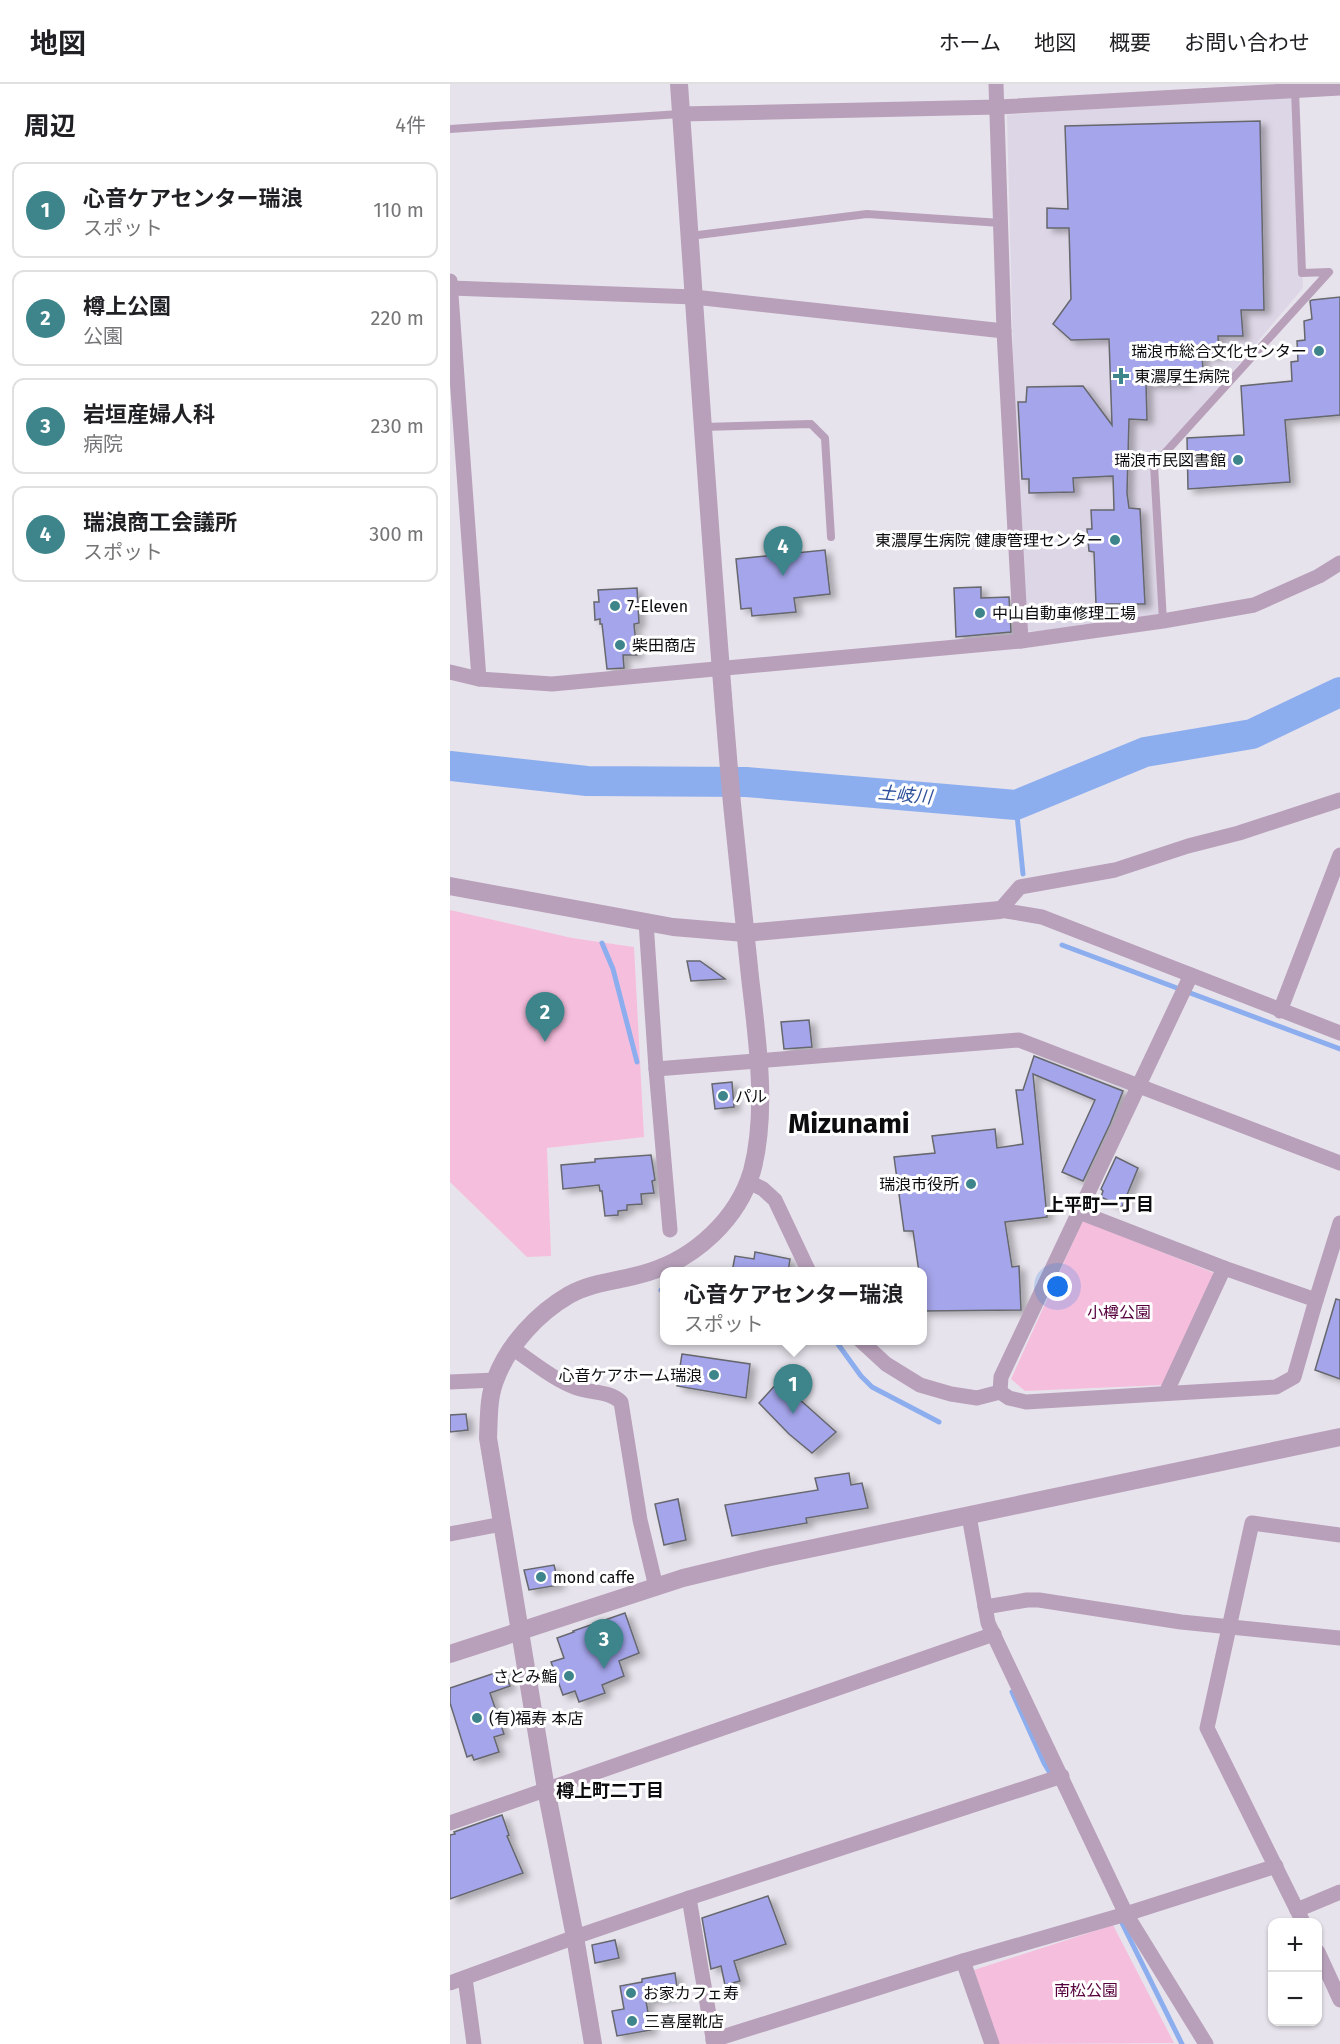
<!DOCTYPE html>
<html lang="ja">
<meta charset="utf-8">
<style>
:root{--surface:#fff;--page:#f6f6f6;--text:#202124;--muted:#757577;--line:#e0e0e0;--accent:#3d858b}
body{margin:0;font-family:"Fira Sans","Noto Sans JP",sans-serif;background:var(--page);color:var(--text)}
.controls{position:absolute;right:18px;bottom:18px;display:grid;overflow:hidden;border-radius:12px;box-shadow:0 2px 4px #0004}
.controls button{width:54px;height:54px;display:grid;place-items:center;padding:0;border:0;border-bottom:2px solid var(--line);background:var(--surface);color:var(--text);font:30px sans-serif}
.you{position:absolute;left:608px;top:1203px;width:21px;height:21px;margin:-15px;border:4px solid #fff;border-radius:50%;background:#1a73e8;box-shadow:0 0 0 9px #1a73e833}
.badge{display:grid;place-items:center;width:39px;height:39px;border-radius:50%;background:var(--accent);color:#fff;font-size:20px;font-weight:700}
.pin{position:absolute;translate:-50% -50px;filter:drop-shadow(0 2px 3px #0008)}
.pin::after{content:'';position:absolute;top:32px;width:21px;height:18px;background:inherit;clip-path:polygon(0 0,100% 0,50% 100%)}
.popup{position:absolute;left:210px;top:1183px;width:267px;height:78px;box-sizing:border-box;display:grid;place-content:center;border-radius:12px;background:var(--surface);filter:drop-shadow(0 2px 4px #0005);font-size:20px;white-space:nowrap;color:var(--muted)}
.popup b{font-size:22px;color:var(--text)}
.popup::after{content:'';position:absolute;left:50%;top:100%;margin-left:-12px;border:12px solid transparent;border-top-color:var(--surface)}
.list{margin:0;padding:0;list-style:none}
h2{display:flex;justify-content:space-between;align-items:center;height:78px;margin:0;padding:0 24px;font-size:26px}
h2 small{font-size:20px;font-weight:400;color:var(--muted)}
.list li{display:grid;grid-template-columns:39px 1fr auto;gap:18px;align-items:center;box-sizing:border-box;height:96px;margin:0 12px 12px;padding:0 12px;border:2px solid var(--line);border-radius:12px}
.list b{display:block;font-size:22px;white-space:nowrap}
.list p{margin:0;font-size:20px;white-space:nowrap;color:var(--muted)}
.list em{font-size:20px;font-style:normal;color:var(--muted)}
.map{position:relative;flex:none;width:890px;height:1960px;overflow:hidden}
header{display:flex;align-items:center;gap:36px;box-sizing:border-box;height:84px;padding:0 30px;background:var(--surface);border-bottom:2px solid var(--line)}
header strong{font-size:28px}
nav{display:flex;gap:33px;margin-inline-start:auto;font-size:21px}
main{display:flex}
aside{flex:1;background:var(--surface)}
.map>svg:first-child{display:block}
</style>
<header>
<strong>地図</strong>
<nav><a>ホーム</a><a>地図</a><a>概要</a><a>お問い合わせ</a></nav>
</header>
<main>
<aside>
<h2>周辺<small>4件</small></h2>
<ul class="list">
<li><span class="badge">1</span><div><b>心音ケアセンター瑞浪</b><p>スポット</p></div><em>110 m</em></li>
<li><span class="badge">2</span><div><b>樽上公園</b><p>公園</p></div><em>220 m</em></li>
<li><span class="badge">3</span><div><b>岩垣産婦人科</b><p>病院</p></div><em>230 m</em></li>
<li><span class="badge">4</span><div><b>瑞浪商工会議所</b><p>スポット</p></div><em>300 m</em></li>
</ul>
</aside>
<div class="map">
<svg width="890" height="1960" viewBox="0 0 890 1960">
<defs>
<filter id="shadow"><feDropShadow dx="6" dy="4" stdDeviation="3" flood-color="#0004"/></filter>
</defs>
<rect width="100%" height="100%" fill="#e7e3ec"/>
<polygon fill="#ddd6e6" points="845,6 853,204 704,381 713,537 570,548 557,31"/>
<g fill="#f6bedd">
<polygon points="0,826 122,854 184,863 194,1053 97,1064 101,1172 77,1173 0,1098"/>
<polygon points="633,1136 764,1189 713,1301 575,1307 561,1295"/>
<polygon points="663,1841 724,1959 549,1960 524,1886"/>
</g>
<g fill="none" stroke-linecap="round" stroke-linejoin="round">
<g stroke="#8daeee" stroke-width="5">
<polyline points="566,721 573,790"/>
<polyline points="152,859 163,885 187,978"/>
<polyline points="612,861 890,965"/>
<polyline points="211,1206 214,1207"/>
<polyline points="385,1256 411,1292 422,1303 489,1338"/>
<polyline points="562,1608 594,1679 603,1694"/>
<polyline points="669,1833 732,1960"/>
</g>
<polyline stroke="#8daeee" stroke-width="30" points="0,682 137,697 296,698 566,721 695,668 802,650 890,608"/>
</g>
<g fill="#a5a5eb" stroke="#66676e" stroke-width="1.5" filter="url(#shadow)">
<polygon points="810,37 814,226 791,226 793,252 768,252 769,272 752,271 753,286 734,287 735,300 696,300 697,336 679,335 677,409 679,424 690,425 695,520 646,520 644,468 639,467 637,445 642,445 641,426 664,426 663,392 623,394 624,408 579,409 579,395 572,395 568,318 576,318 577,303 633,302 662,341 659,255 621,256 603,240 621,215 619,144 597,144 597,124 618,125 615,42"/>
<polygon points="890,213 890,331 835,336 840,398 738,405 737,354 794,351 791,302 842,297 841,278 848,277 847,257 855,256 854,237 862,235 860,217 862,216"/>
<polygon points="375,466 380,510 344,514 346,528 302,532 301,524 291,525 286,475"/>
<polygon points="531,503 531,514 559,513 561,548 506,553 504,504"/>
<polygon points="187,504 189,539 184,540 187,571 173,571 174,584 157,585 152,540 150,540 150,535 145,536 144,518 149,518 148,506"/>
<polygon points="237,877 250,877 275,895 241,897"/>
<polygon points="359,936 362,963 334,965 331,938"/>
<polygon points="584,972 673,1007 660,1040 633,1097 612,1088 645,1016 583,990 597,1133 555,1138 562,1183 569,1182 571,1226 472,1227 472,1188 469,1188 463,1147 454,1147 444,1073 485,1069 482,1052 545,1045 547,1064 573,1060 566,1006 573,1006"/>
<polygon points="282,998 284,1023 265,1025 262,1000"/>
<polygon points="201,1071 205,1096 202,1097 204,1109 191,1110 192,1120 177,1121 177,1126 168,1127 168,1131 155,1132 152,1107 150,1107 149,1101 113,1105 111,1081 145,1078 145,1075"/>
<polygon points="666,1073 688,1084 672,1123 651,1113 653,1107 651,1105"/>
<polygon points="305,1168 340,1175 338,1188 282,1188 285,1172 304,1175"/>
<polygon points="886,1215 890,1216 890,1295 865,1286"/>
<polygon points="232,1270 300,1280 296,1314 227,1302"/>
<polygon points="329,1297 386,1348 362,1369 339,1350 309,1319"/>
<polygon points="16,1330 18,1346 0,1348 0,1331"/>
<polygon points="399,1389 401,1401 412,1399 418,1424 356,1434 357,1439 282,1452 275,1421 368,1406 365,1394"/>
<polygon points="228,1415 236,1456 214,1461 205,1420"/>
<polygon points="104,1481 109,1501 79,1506 74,1486"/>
<polygon points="175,1529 189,1569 169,1577 174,1592 152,1601 155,1609 129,1618 125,1607 113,1611 101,1578 114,1574 107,1554 124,1548 123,1547"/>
<polygon points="54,1586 60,1602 40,1609 54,1650 44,1653 49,1668 24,1676 22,1671 17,1673 0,1619 0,1604"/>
<polygon points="52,1731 59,1751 57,1752 73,1789 0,1815 0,1751 5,1750 4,1748"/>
<polygon points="318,1812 336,1860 284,1877 290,1897 275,1901 271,1882 261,1885 252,1834"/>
<polygon points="165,1856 169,1874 145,1879 142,1861"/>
<polygon points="225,1889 228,1911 196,1917 201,1946 167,1952 162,1927 174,1925 170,1902 192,1898 192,1895"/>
</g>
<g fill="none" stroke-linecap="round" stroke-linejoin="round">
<g stroke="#b8a0ba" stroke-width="8">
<polyline points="0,45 230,30"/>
<polyline points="240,152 417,130 551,139"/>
<polyline points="253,343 361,340 375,354 381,453"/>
<polyline points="713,537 704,381 879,188 852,189 845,6"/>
</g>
<g stroke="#b8a0ba" stroke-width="15">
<polyline points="546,0 554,247 571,557"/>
<polyline points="231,30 548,23 890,4"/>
<polyline points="0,197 29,595"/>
<polyline points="1,204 244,213 554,247"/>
<polyline points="0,588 29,595 102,600 571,557 713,537 804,521 869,492 890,479"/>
<polyline points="550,826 570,803 665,786 738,762 789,749 890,716"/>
<polyline points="550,826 592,833 890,949"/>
<polyline points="196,838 206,985 220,1146"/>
<polyline points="830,927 890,771"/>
<polyline points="206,985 569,956 890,1079"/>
<polyline points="299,1098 313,1105 325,1116 359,1188"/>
<polyline points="629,1128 774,1184 866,1216"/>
<polyline points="410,1256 436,1280 470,1301 501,1310 527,1314 550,1308"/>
<path d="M62,1264c18,12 45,34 65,40 14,5 33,3 44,14l19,118 16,67"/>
<polyline points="0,1298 45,1296"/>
<polyline points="550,1308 559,1314 576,1318 826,1303 844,1293 866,1216 890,1139"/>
<polyline points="550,1308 551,1293 741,891"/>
<polyline points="716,1309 774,1184"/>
<polyline points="519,1432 538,1539 676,1830 756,1960"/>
<polyline points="0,1450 52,1440"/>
<polyline points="535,1523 577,1516 589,1516 731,1538 890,1554"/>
<polyline points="0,1739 544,1550"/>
<polyline points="239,1814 264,1960"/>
<polyline points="847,1826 890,1808"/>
<polyline points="853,1838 757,1644 802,1439 890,1451"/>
<polyline points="868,1868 890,1916"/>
<polyline points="513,1877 542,1960"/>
<polyline points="15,1894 24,1960"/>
<polyline points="0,1899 125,1853 239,1814 612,1692"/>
<polyline points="263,1956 513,1877 676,1830 826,1782"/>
</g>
<g stroke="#b8a0ba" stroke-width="18">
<polyline points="0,802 223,843 295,849 550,826"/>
<polyline points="0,1570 233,1494 316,1474 890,1353"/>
<path d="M143,1960l-18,-107 -29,-148 -58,-351c1,-19 0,-42 8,-60 13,-34 42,-65 73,-83 25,-14 53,-14 80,-23 46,-14 89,-53 103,-101 16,-60 5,-133 -2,-194 -6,-58 -12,-115 -18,-173 -21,-239 -36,-480 -53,-720"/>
</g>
</g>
<g fill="#3d858b" stroke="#fff" stroke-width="2">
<circle cx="869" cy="267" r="6"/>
<path d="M668 283h6v6h6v6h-6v6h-6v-6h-6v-6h6z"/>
<circle cx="788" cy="376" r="6"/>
<circle cx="665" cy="456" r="6"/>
<circle cx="165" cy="522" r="6"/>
<circle cx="530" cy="529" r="6"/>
<circle cx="170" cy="561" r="6"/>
<circle cx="273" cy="1012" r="6"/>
<circle cx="521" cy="1100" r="6"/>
<circle cx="264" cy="1291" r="6"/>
<circle cx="91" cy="1493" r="6"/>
<circle cx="119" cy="1592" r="6"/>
<circle cx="27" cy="1634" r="6"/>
<circle cx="181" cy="1909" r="6"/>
<circle cx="182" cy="1937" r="6"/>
</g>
<g text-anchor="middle" stroke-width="6" stroke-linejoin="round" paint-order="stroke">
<g font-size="16" fill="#0c0b0e" stroke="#fff" text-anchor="start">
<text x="857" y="273" text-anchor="end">瑞浪市総合文化センター</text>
<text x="684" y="298">東濃厚生病院</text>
<text x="776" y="382" text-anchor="end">瑞浪市民図書館</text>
<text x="653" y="462" text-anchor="end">東濃厚生病院 健康管理センター</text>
<text x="177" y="528">7-Eleven</text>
<text x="542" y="535">中山自動車修理工場</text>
<text x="182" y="567">柴田商店</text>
<text x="285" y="1018">パル</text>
<text x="509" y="1106" text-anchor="end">瑞浪市役所</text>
<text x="252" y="1297" text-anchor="end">心音ケアホーム瑞浪</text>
<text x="103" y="1499">mond caffe</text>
<text x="107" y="1598" text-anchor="end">さとみ鮨</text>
<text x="39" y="1640">(有)福寿 本店</text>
<text x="193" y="1915">お家カフェ寿</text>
<text x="194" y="1943">三喜屋靴店</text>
</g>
<g font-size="16" fill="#56003d" stroke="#fff">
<text x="669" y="1234">小樽公園</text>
<text x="636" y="1912">南松公園</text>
</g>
<g font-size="18" font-style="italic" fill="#2d509b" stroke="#fff">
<text transform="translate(455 711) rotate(5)" y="6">土岐川</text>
</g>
<g font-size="18" font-weight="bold" fill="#0c0b0e" stroke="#fff">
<text x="650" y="1127">上平町一丁目</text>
<text x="160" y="1713">樽上町二丁目</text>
</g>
<g font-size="28" font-weight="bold" fill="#0c0b0e" stroke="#fff">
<text x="399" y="1049">Mizunami</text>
</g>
</g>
</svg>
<div class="controls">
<button>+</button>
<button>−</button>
</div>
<div class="you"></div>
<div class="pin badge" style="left:343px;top:1330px">1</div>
<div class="popup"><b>心音ケアセンター瑞浪</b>スポット</div>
<div class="pin badge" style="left:95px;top:958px">2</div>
<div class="pin badge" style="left:154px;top:1585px">3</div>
<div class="pin badge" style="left:333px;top:492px">4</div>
</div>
</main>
